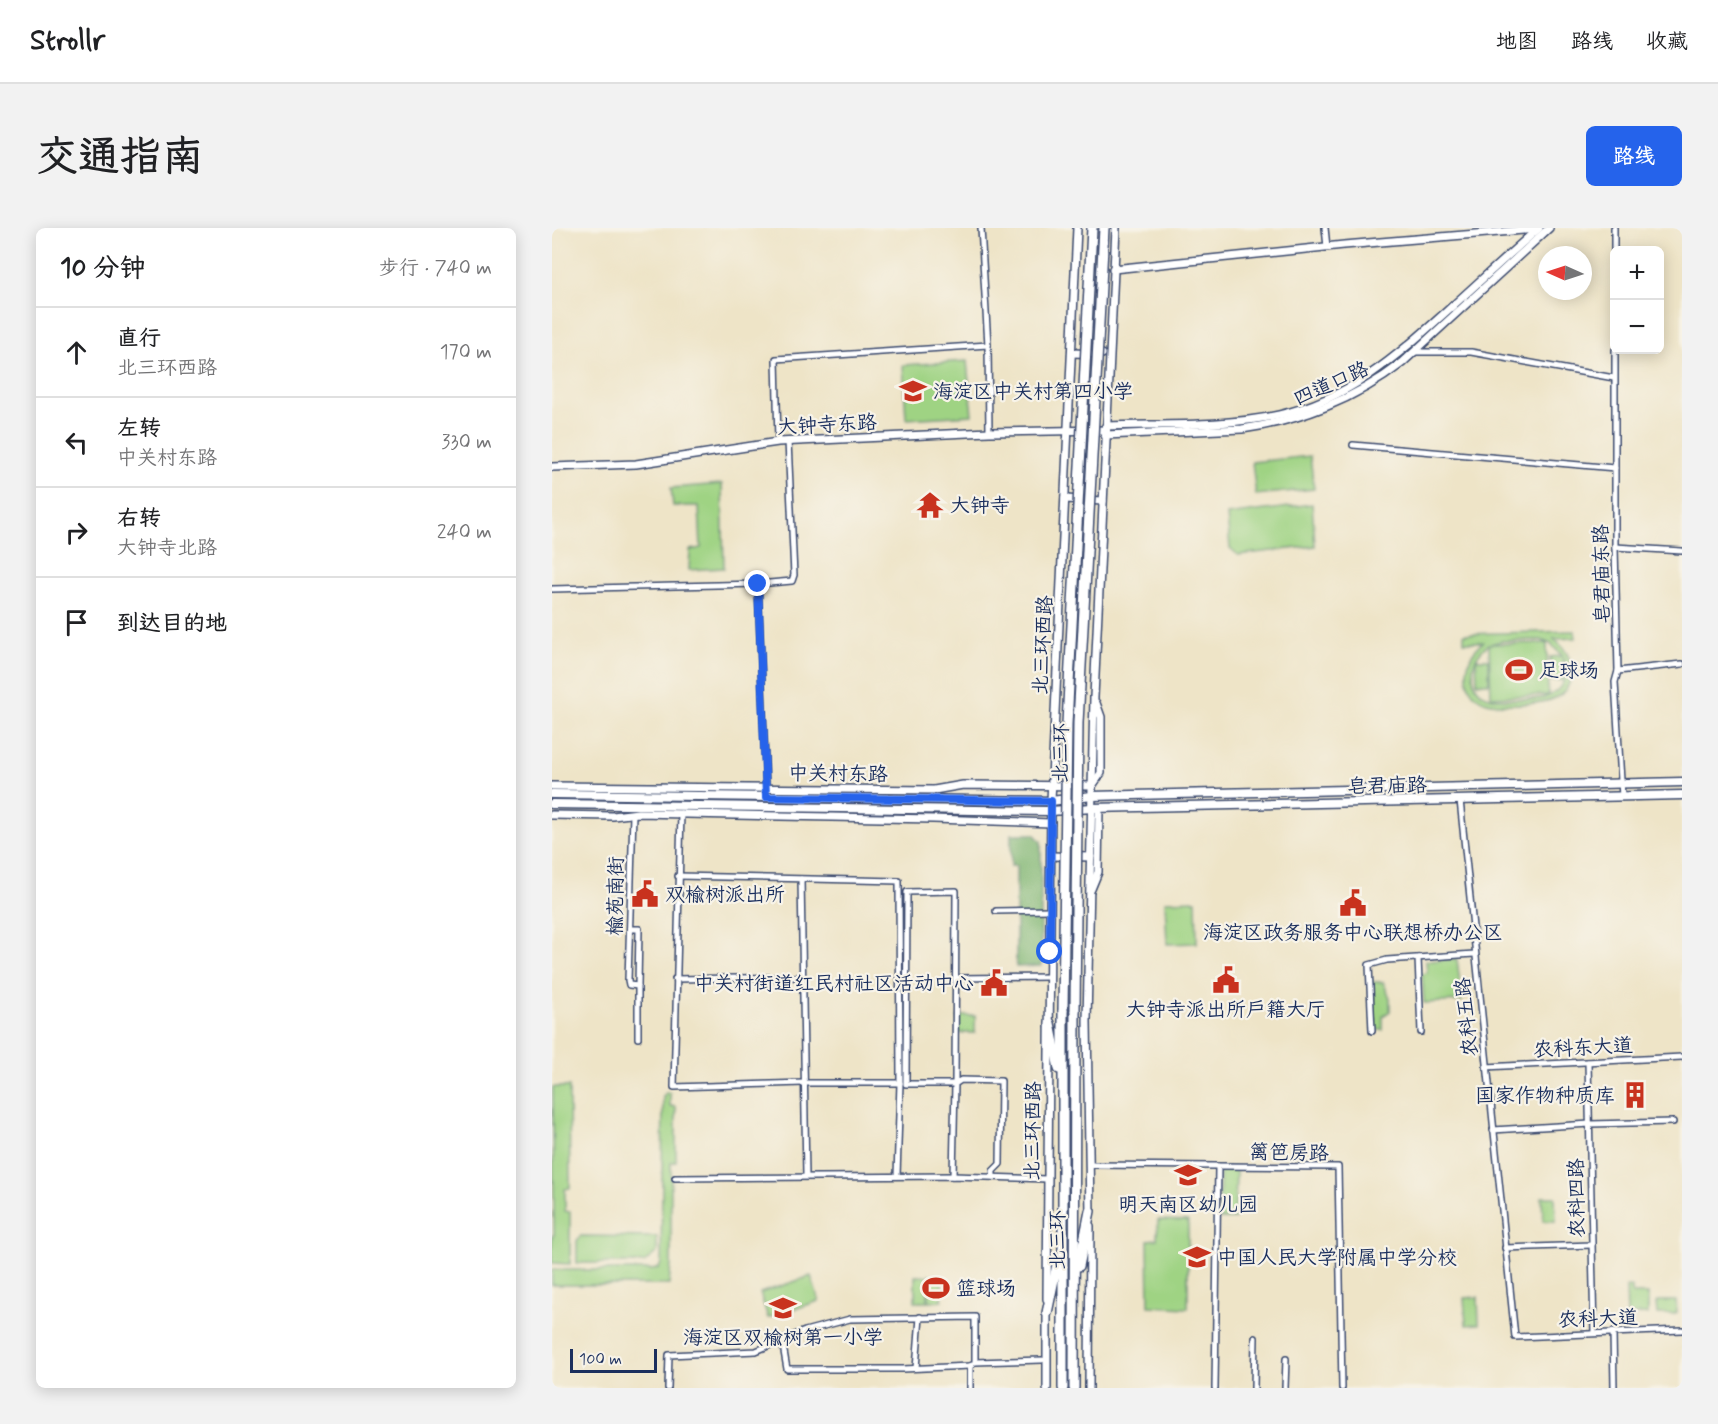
<!DOCTYPE html>
<html lang="zh">
<meta charset="utf-8">
<style>
:root{--surface:#fff;--page:#f2f2f2;--text:#202124;--muted:#757577;--line:#e0e0e0;--accent:#2563eb}
body{margin:0;font-family:Mynerve,"LXGW WenKai TC",sans-serif;background:var(--page);color:var(--text)}
.controls{position:absolute;right:18px;top:18px;display:grid;overflow:hidden;border-radius:9px;box-shadow:0 3px 15px #0003}
.controls button{width:54px;height:54px;display:grid;place-items:center;padding:0;border:0;border-bottom:2px solid var(--line);background:var(--surface);color:var(--text);font:30px sans-serif}
.compass{position:absolute;left:986px;top:18px;width:54px;height:54px;border-radius:50%;background:var(--surface);box-shadow:0 3px 15px #0003;rotate:273deg}
.scale{position:absolute;left:18px;bottom:15px;width:87px;box-sizing:border-box;padding-left:6px;border:3px solid #1b2f5e;border-top:0;font-size:16px;line-height:21px;white-space:nowrap;color:#1b2f5e;-webkit-text-stroke:4px #f7f3e8;paint-order:stroke}
.stop{position:absolute;width:18px;height:18px;margin:-14px;border:4px solid #2563eb;border-radius:50%;background:#fff}
.stop.end{background:#2563eb;border-color:#fff;box-shadow:0 2px 6px #0008}
.list{margin:0;padding:0;list-style:none}
h2{display:flex;justify-content:space-between;align-items:center;height:78px;margin:0;padding:0 24px;font-size:26px}
h2 small{font-size:20px;font-weight:400;color:var(--muted)}
.list li{display:grid;grid-template-columns:39px 1fr auto;gap:18px;align-items:center;box-sizing:border-box;height:90px;padding:0 24px;border-top:2px solid var(--line)}
.list b{display:block;font-size:22px;white-space:nowrap}
.list p{margin:0;font-size:20px;white-space:nowrap;color:var(--muted)}
.list em{font-size:20px;font-style:normal;color:var(--muted)}
.icon{flex:none;width:33px;height:33px;fill:none;stroke:currentColor;stroke-width:2;stroke-linecap:round;stroke-linejoin:round}
.map{position:relative;flex:none;width:1130px;height:1160px;overflow:hidden;border-radius:9px}
header{display:flex;align-items:center;gap:36px;box-sizing:border-box;height:84px;padding:0 30px;background:var(--surface);border-bottom:2px solid var(--line)}
header strong{font-size:28px}
nav{display:flex;gap:33px;margin-inline-start:auto;font-size:21px}
.intro{display:flex;align-items:center;justify-content:space-between;box-sizing:border-box;height:144px;padding:0 36px}
h1{margin:0;font-size:42px}
.button{padding:15px 27px;border-radius:9px;background:var(--accent);color:#fff;font-size:21px;font-weight:700}
main{display:flex;gap:36px;padding:0 36px}
aside{flex:1;background:var(--surface);border-radius:9px;box-shadow:0 3px 15px #0003}
.map>svg:first-child{display:block}
</style>
<header>
<strong>Strollr</strong>
<nav><a>地图</a><a>路线</a><a>收藏</a></nav>
</header>
<div class="intro"><h1>交通指南</h1><a class="button">路线</a></div>
<main>
<aside>
<h2>10 分钟<small>步行 · 740 m</small></h2>
<ul class="list">
<li><svg class="icon" aria-label="ahead" viewBox="0 0 24 24"><path d="M12 20V5M6 11l6-6 6 6"/></svg><div><b>直行</b><p>北三环西路</p></div><em>170 m</em></li>
<li><svg class="icon" aria-label="left" viewBox="0 0 24 24"><path d="M17 20v-9H6M10 6l-5 5 5 5"/></svg><div><b>左转</b><p>中关村东路</p></div><em>330 m</em></li>
<li><svg class="icon" aria-label="right" viewBox="0 0 24 24"><path d="M7 20v-9h11M14 6l5 5-5 5"/></svg><div><b>右转</b><p>大钟寺北路</p></div><em>240 m</em></li>
<li><svg class="icon" aria-label="arrive" viewBox="0 0 24 24"><path d="M6 21V4h12l-3 4 3 4H6"/></svg><div><b>到达目的地</b></div></li>
</ul>
</aside>
<div class="map">
<svg width="1130" height="1160" viewBox="0 0 1130 1160">
<rect width="100%" height="100%" fill="#f7f3e8"/>
<filter id="ink" filterUnits="userSpaceOnUse"><feTurbulence type="fractalNoise" baseFrequency=".0167" numOctaves="2"/><feDisplacementMap in="SourceGraphic" scale="12" xChannelSelector="R" yChannelSelector="G"/><feConvolveMatrix kernelMatrix="1 2 1 2 8 2 1 2 1" color-interpolation-filters="sRGB"/></filter>
<filter id="wash" filterUnits="userSpaceOnUse"><feTurbulence type="fractalNoise" baseFrequency=".008" numOctaves="4" result="noise"/><feDisplacementMap in="SourceGraphic" scale="24" xChannelSelector="R" yChannelSelector="G"/><feGaussianBlur stdDeviation="1.35" result="paint"/><feColorMatrix in="noise" values="0 0 0 0 0 0 0 0 0 0 0 0 0 0 0 0 0 1.4 0 .05"/><feComposite in="paint" operator="in"/></filter>
<g filter="url(#wash)">
<rect width="100%" height="100%" fill="#eee4c7"/>
<g fill="#9fd383" stroke="#5d8170" stroke-width="1.5" fill-rule="evenodd">
<polygon points="415,133 420,187 354,191 351,137"/>
<polygon points="758,228 762,261 704,267 700,234"/>
<polygon points="170,256 172,340 137,342 138,322 149,320 147,278 121,278 119,260"/>
<polygon points="760,276 763,318 686,327 678,320 675,287"/>
<path d="M1023,403l1,7 -22,1c10,8 17,17 17,30 1,31 -25,34 -49,35 -22,1 -51,3 -55,-26 -1,-15 5,-27 16,-36h-19v-8zM989,412l10,4 11,12 -12,1 1,24 12,-1v-22c8,14 0,32 -15,38 -8,4 -19,3 -27,3 -22,1 -49,2 -48,-28 0,-12 7,-20 16,-27l2,53 57,-2 -1,-52 -57,1 12,-3z"/>
<polygon points="924,431 937,431 937,455 925,455"/>
<polygon points="644,672 645,715 615,716 613,673"/>
<polygon points="905,731 910,773 872,775 870,746 875,745 874,733"/>
<polygon points="821,754 831,754 838,770 838,783 831,788 831,802 822,802"/>
<rect x="406" y="788" width="17" height="17"/>
<polygon points="1,859 17,859 18,960 13,961 13,983 18,984 18,1036 0,1035 0,1008 2,1007"/>
<polygon points="115,864 118,865 118,878 124,879 124,934 119,935 119,1037 117,1057 0,1057 0,1042 100,1042 107,1040 109,1035 111,868"/>
<polygon points="668,940 684,940 683,991 667,991"/>
<polygon points="990,969 1003,969 1004,993 991,993"/>
<polygon points="606,992 636,993 636,1080 597,1078 596,1012 605,1011"/>
<polygon points="28,1008 105,1009 105,1024 92,1035 25,1035 25,1013"/>
<rect x="377" y="1047" width="13" height="26"/>
<polygon points="259,1048 267,1073 216,1090 208,1065"/>
<rect x="363" y="1048" width="13" height="26"/>
<polygon points="1074,1059 1080,1059 1080,1066 1096,1066 1096,1086 1075,1087"/>
<polygon points="926,1069 927,1096 914,1097 912,1070"/>
<polygon points="1106,1073 1124,1073 1125,1084 1122,1086 1105,1086 1104,1075"/>
</g>
<polygon fill="#7fb571" stroke="#4d7268" stroke-width="1.5" points="459,606 482,606 489,613 489,738 464,739 464,638 459,638"/>
</g>
<g filter="url(#ink)">
<g fill="none" stroke-linecap="round" stroke-linejoin="round">
<defs>
<g id="minor">
<polyline points="429,0 436,117 437,204"/>
<polyline points="773,0 775,19"/>
<polyline points="1062,0 1062,56"/>
<polyline points="1063,122 1063,319 1066,443 1063,454 1070,569"/>
<polyline points="862,124 919,124 1062,150"/>
<polyline points="226,214 224,131 436,117"/>
<polyline points="801,217 1063,240"/>
<polyline points="1063,319 1130,323"/>
<polyline points="206,356 214,561"/>
<polyline points="0,361 206,356 240,353 242,347 236,213"/>
<polyline points="1066,443 1130,436"/>
<polyline points="908,572 963,1109 1130,1102"/>
<polyline points="129,585 122,859 252,855 348,855"/>
<polyline points="126,648 347,653 348,855 345,948"/>
<polyline points="249,651 254,948"/>
<polygon points="404,663 403,856 354,856 355,664"/>
<polyline points="444,683 498,682"/>
<polyline points="78,701 87,701 86,758 77,757 76,752 81,586"/>
<polyline points="866,730 869,804"/>
<polyline points="404,750 498,749"/>
<polyline points="123,751 250,749"/>
<polyline points="820,803 817,737 835,732 922,726"/>
<polyline points="86,810 86,758"/>
<polyline points="1036,834 1042,1105"/>
<polyline points="934,839 1130,829"/>
<polyline points="941,902 1038,896 1121,894"/>
<polyline points="538,937 786,939 790,1160"/>
<polyline points="401,948 403,856 409,852 449,853 448,936 441,943 441,949"/>
<polyline points="123,950 401,948 495,951"/>
<polyline points="953,1020 1040,1017"/>
<polyline points="1061,1104 1062,1160"/>
<polyline points="423,1134 490,1132"/>
<polyline points="418,1138 351,1141 235,1141 230,1112 253,1103 298,1091 423,1089 423,1134"/>
<polyline points="364,1140 368,1089"/>
<polyline points="116,1160 117,1127 204,1123 230,1112"/>
<polyline points="418,1160 418,1138 420,1137"/>
<polyline points="663,1160 666,938"/>
<polyline points="702,1160 703,1110"/>
<polyline points="733,1160 734,1131"/>
</g>
<g id="tertiary">
<polyline points="561,41 792,17 985,1"/>
<polyline points="520,125 550,126"/>
<path d="M554,198c57,-2 117,1 173,-11 70,-16 117,-58 168,-104 31,-28 61,-56 92,-83"/>
<path d="M553,207l137,-6c57,-8 114,-30 160,-66l147,-135"/>
<polyline points="0,239 84,236 226,214 437,204 554,202"/>
<polyline points="513,271 551,273"/>
<polyline points="0,558 382,562 411,557 540,558"/>
<polyline points="540,558 549,545 549,489 544,475"/>
<polyline points="0,587 61,588 86,585 381,591 499,595"/>
<polyline points="499,628 539,629"/>
<polyline points="518,628 519,558"/>
<polyline points="539,661 546,644 547,580"/>
<polyline points="538,986 535,793 542,469 564,0"/>
<polyline points="495,1071 499,573 525,0"/>
<polyline points="495,1082 495,1160"/>
<polyline points="537,1160 538,998"/>
</g>
<g id="secondary">
<polyline points="0,566 499,573 540,568 1130,554"/>
<polyline points="0,576 499,583 540,580 1130,567"/>
</g>
<g id="trunk">
<polyline points="498,795 507,841"/>
<polyline points="527,1038 538,983"/>
<polyline points="495,1085 506,1032"/>
<polyline points="511,1160 511,782"/>
<polyline points="522,1160 523,782"/>
</g>
</defs>
<use href="#minor" stroke="#3b4a6e" stroke-width="8"/>
<use href="#tertiary" stroke="#3b4a6e" stroke-width="10"/>
<use href="#secondary" stroke="#3b4a6e" stroke-width="11"/>
<use href="#trunk" stroke="#3b4a6e" stroke-width="12"/>
<use href="#minor" stroke="#fff" stroke-width="5"/>
<use href="#tertiary" stroke="#fff" stroke-width="7"/>
<use href="#secondary" stroke="#fff" stroke-width="8"/>
<use href="#trunk" stroke="#fff" stroke-width="9"/>
<defs>
<g id="trunk-bridge">
<polyline points="511,782 515,496 540,0"/>
<polyline points="523,782 526,495 552,0"/>
</g>
</defs>
<use href="#trunk-bridge" stroke="#3b4a6e" stroke-width="12" stroke-linecap="butt"/>
<use href="#trunk-bridge" stroke="#fff" stroke-width="9"/>
</g>
</g>
<g fill="none" stroke-linecap="round" stroke-linejoin="round" filter="url(#ink)">
<polyline stroke="#2563eb" stroke-width="8" points="206,356 214,569 499,573 498,724"/>
</g>
<defs>
<symbol id="school-bare" viewBox="-9 -9 18 18"><path d="M0-5L7-2L0 1L-7-2ZM-4 1L0 2.5L4 1V4Q0 6-4 4Z" fill="#c8321e" stroke="#f7f3e8" stroke-width="2.5" paint-order="stroke"/></symbol>
<symbol id="temple-bare" viewBox="-9 -9 18 18"><path d="M0-6L5-2H3V0L6.5 2.5H4V6H1.5V3h-3V6H-4V2.5H-6.5L-3 0V-2H-5Z" fill="#c8321e" stroke="#f7f3e8" stroke-width="2.5" paint-order="stroke"/></symbol>
<symbol id="stadium-bare" viewBox="-9 -9 18 18"><path d="M0-5a6.5 5 0 1 0 0 10a6.5 5 0 1 0 0-10ZM-3.5-1.8h7v3.6h-7Z" fill="#c8321e" stroke="#f7f3e8" stroke-width="2.5" paint-order="stroke"/></symbol>
<symbol id="civic-bare" viewBox="-9 -9 18 18"><path d="M-.6-6.5H3V-4.5H.6V-3L4-1V1h2V6H-6V1h2V-1L-.6-3ZM-1.2 2.5V6h2.4V2.5Z" fill="#c8321e" stroke="#f7f3e8" stroke-width="2.5" paint-order="stroke"/></symbol>
<symbol id="building-bare" viewBox="-9 -9 18 18"><path d="M-4-6H4V6H1V3H-1V6H-4ZM-2.5-4.3h1.7v1.8h-1.7ZM.8-4.3h1.7v1.8H.8ZM-2.5-1h1.7V.8h-1.7ZM.8-1h1.7V.8H.8Z" fill="#c8321e" stroke="#f7f3e8" stroke-width="2.5" paint-order="stroke"/></symbol>
</defs>
<g fill-rule="evenodd">
<use href="#school-bare" x="342" y="144" width="38" height="38"/>
<use href="#temple-bare" x="359" y="258" width="38" height="38"/>
<use href="#stadium-bare" x="948" y="423" width="38" height="38"/>
<use href="#civic-bare" x="74" y="647" width="38" height="38"/>
<use href="#civic-bare" x="782" y="656" width="38" height="38"/>
<use href="#civic-bare" x="655" y="733" width="38" height="38"/>
<use href="#civic-bare" x="423" y="736" width="38" height="38"/>
<use href="#building-bare" x="1064" y="848" width="38" height="38"/>
<use href="#school-bare" x="617" y="928" width="38" height="38"/>
<use href="#school-bare" x="626" y="1010" width="38" height="38"/>
<use href="#stadium-bare" x="365" y="1041" width="38" height="38"/>
<use href="#school-bare" x="212" y="1061" width="38" height="38"/>
</g>
<g text-anchor="middle" stroke-width="4.5" stroke-linejoin="round" paint-order="stroke">
<g font-size="20" fill="#1b2f5e" stroke="#f7f3e8">
<text transform="translate(779 155) rotate(-24)" y="7">四道口路</text>
<text transform="translate(275 196) rotate(-3)" y="7">大钟寺东路</text>
<text transform="translate(1049 346) rotate(-91)" y="7">皂君庙东路</text>
<text transform="translate(490 417) rotate(-87)" y="7">北三环西路</text>
<text transform="translate(508 525) rotate(-89)" y="7">北三环</text>
<text transform="translate(286 545) rotate(1)" y="7">中关村东路</text>
<text transform="translate(835 557) rotate(-1)" y="7">皂君庙路</text>
<text transform="translate(63 668) rotate(-89)" y="7">榆苑南街</text>
<text transform="translate(914 789) rotate(-96)" y="7">农科五路</text>
<text transform="translate(1031 819) rotate(-3)" y="7">农科东大道</text>
<text transform="translate(480 903) rotate(-89)" y="7">北三环西路</text>
<text transform="translate(737 924) rotate(1)" y="7">篱笆房路</text>
<text transform="translate(1024 970) rotate(-91)" y="7">农科四路</text>
<text transform="translate(505 1012) rotate(-90)" y="7">北三环</text>
<text transform="translate(1046 1090) rotate(-2)" y="7">农科大道</text>
</g>
<g font-size="20" fill="#1b2f5e" stroke="#f7f3e8" text-anchor="start">
<text x="381" y="170">海淀区中关村第四小学</text>
<text x="398" y="284">大钟寺</text>
<text x="987" y="449">足球场</text>
<text x="113" y="673">双榆树派出所</text>
<text x="801" y="711" text-anchor="middle">海淀区政务服务中心联想桥办公区</text>
<text x="422" y="762" text-anchor="end">中关村街道红民村社区活动中心</text>
<text x="674" y="788" text-anchor="middle">大钟寺派出所户籍大厅</text>
<text x="1063" y="874" text-anchor="end">国家作物种质库</text>
<text x="636" y="983" text-anchor="middle">明天南区幼儿园</text>
<text x="665" y="1036">中国人民大学附属中学分校</text>
<text x="404" y="1067">篮球场</text>
<text x="231" y="1116" text-anchor="middle">海淀区双榆树第一小学</text>
</g>
</g>
</svg>
<div class="controls">
<button>+</button>
<button>−</button>
</div>
<svg class="compass" viewBox="-18 -18 36 36"><path d="M0-13l5 13h-10z" fill="#e53935"/><path d="M0 13l5-13h-10z" fill="#757577"/></svg>
<div class="scale">100 m</div>
<div class="stop" style="left:498px;top:724px"></div>
<div class="stop end" style="left:206px;top:356px"></div>
</div>
</main>
